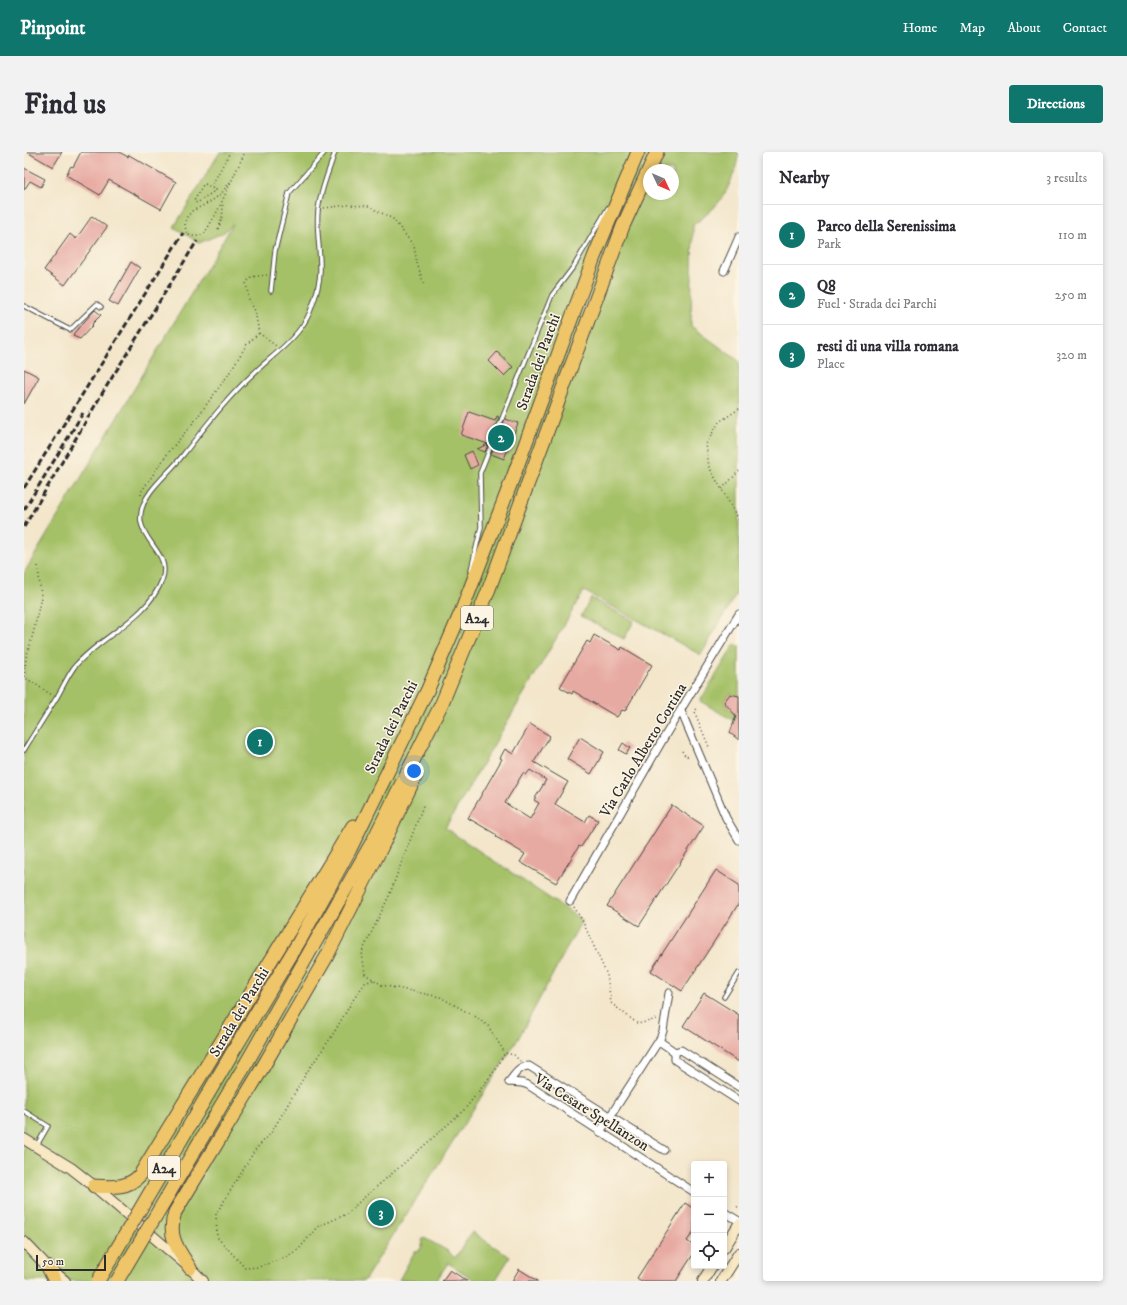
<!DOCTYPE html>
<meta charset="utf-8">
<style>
:root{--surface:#fff;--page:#f2f2f3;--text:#2b2b33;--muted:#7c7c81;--line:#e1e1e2;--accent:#0f766e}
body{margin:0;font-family:"IM FELL DW Pica",serif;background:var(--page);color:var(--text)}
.controls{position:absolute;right:12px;bottom:12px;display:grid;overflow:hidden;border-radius:4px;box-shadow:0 2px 6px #0003}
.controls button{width:36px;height:36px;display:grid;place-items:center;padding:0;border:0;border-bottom:1px solid var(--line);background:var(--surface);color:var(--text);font:20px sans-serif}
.compass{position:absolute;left:619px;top:12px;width:36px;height:36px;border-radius:50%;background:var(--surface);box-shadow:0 2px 6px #0003;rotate:134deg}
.scale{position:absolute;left:12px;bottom:10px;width:70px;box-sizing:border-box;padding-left:4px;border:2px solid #2b2b2b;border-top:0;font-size:11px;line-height:14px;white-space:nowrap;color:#2b2b2b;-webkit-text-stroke:3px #fcf5e5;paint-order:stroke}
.you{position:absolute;left:390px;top:619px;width:14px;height:14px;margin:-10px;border:3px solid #fff;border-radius:50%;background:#1a73e8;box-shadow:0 0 0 6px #1a73e833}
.badge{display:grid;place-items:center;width:26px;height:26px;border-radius:50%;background:var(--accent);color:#fff;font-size:13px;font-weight:700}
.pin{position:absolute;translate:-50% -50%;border:2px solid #fff;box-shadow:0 1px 4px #0006}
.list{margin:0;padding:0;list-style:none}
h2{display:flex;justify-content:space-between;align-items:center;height:52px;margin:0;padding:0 16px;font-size:17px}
h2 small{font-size:13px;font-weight:400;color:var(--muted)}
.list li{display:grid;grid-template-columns:26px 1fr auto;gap:12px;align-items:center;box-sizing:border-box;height:60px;padding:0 16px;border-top:1px solid var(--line)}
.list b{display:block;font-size:15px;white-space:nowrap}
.list p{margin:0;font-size:13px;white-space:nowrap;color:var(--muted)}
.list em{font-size:13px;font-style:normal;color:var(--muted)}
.icon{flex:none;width:22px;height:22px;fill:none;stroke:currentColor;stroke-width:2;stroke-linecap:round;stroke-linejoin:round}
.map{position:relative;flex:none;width:715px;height:1129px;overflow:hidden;border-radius:4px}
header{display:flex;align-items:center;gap:24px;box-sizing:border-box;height:56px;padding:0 20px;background:var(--accent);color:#fff}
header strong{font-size:19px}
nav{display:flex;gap:22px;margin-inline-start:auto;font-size:14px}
.intro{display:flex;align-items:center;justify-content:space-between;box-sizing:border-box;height:96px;padding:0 24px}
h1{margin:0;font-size:28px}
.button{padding:10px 18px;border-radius:4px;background:var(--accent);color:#fff;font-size:14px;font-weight:700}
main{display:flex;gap:24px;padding:0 24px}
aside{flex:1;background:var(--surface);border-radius:4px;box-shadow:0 2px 6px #0003}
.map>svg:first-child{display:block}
</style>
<header>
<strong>Pinpoint</strong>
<nav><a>Home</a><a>Map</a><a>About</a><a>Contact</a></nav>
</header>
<div class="intro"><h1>Find us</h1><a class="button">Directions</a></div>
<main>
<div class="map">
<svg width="715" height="1129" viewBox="0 0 715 1129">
<rect width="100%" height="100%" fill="#fcf5e5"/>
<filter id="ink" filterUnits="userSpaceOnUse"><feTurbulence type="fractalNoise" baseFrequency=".025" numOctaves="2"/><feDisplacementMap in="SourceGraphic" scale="8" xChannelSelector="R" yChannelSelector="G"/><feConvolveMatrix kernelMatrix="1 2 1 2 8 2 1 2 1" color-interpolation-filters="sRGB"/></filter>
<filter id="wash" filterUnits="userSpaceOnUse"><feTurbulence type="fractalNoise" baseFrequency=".012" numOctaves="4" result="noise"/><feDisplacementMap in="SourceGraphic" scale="16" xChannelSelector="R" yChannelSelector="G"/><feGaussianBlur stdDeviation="0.9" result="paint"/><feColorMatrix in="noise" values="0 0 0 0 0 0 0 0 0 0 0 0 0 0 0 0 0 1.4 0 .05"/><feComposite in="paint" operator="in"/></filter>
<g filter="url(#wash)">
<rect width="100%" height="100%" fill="#f3e6cb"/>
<g fill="#a5c168" stroke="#68764a" fill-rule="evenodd">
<path d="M196,0h519c-3,17 -9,36 -20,50 -7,9 -17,16 -26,23l-2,101 48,35v228l-38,66 -117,-64 -139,237 137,92 -64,119 -154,242h-340v-708l209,-349 -10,9 -24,10 -25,-16zM625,18h24v24h-24z"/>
<polygon points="567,446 610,469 600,487 557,464"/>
<polygon points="711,492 715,494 715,545 706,542 700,550 712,564 710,569 676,549"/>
<polygon points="448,1080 486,1105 471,1129 452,1129 424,1111 412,1129 375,1128 391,1099 396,1098 399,1091 398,1088 400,1086 424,1099 431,1106"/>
</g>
<g id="blocks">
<g fill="#e7aaa3" fill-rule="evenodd">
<polygon points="3,0 38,0 29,15"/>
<polygon points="57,0 95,0 104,5 105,3 152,30 137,57 85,28 76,43 42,23 47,14 49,15"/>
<polygon points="0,16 21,27 17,35 6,29 0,38"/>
<polygon points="68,64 83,75 41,133 20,118 46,82 52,87"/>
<polygon points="107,110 116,116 94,154 85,149"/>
<polygon points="71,158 77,163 68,172 69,173 56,187 49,184 50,181"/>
<polygon points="473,200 489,215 480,224 465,209"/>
<polygon points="0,217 15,225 0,252"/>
<polygon points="445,260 471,269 473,264 475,265 461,300 453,297 464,292 437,283"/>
<polygon points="481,267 494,271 480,307 467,302"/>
<polygon points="448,299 454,313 446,317 440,303"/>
<polygon points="570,483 597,498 598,495 628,513 601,559 598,558 593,565 549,539 548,542 536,535 563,489 566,491"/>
<polygon points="706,542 715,544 715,588 706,581 712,564 700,550"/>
<path d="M506,572l20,12 -16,26 34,20 -13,22 30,18 4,-7 9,5 -17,27 -2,-1 -23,37 -36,-21 5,-8 -29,-17 1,-2 -29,-17 34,-59 -2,-1 5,-9 8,5zM506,618l16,10 -12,20 5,3 -9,16 -25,-16 18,-30 3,2z"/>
<polygon points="556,585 580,600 567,622 543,607"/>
<polygon points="599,591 606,596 602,602 595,598"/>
<polygon points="648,653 680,674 615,774 583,754"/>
<polygon points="692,718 715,733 715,751 658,839 627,819"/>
<polygon points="680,841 715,863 715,910 659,874"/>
<polygon points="661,1051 670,1057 670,1079 663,1089 670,1094 670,1101 652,1129 617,1129 613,1126"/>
<polygon points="495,1117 514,1129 488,1129"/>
<polygon points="426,1118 443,1129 418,1129"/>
</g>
</g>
</g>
<g filter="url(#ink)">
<use href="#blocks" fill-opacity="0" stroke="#494743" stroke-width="1"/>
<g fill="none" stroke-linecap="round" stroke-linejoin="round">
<defs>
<g id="lane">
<polyline points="247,139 251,99 265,41 301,0"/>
<polyline points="0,154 46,178 73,152 77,155"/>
<polyline points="447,418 457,375 456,321 528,143 550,114 584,56"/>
<path d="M0,598c11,-18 22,-35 33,-53 6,-10 11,-22 18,-31 26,-30 73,-48 87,-86 13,-34 -44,-44 -11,-89 10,-13 22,-23 32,-36 22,-28 44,-57 71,-82 20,-19 45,-35 56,-61 6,-15 11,-30 10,-46 0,-19 -4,-36 -2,-55 2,-20 11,-40 17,-59"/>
<polyline points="700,845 715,821"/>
<polyline points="0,959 24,974 13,993"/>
</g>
<g id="street">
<polyline points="700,119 715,85"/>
<polyline points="657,559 702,666 715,688"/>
<polyline points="546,749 642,582 715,462"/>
<polyline points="635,889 651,900 657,898 715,935"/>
<polyline points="651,900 651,908 715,949"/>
<polyline points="485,930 498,931 504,933 670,1040"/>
<path d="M485,930c5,-7 11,-16 20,-16l135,84"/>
<polyline points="576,980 636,887 639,879 645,841"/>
<polyline points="700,1060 715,1069"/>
</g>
<g id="secondary">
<polyline points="0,987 47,1016 70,1034 166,1116 179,1129"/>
<polyline points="0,1090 24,1115 41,1129"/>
<polyline points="700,1096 715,1072"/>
<polyline points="679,1129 688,1114"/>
<polyline points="697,1129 715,1101"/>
</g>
<g id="highway">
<polyline points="207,903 276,788 326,697 404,537 438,458 491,320 570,105 614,0"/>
<polyline points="223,910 350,687 418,551 463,442 599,74 633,0"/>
<path d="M70,1034c17,1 34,3 46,-11l213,-349"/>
<polyline points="24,1115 31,1129"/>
<path d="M166,1116c-13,-20 -23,-32 -15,-56l85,-140 67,-116 56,-112 33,-69"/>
</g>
</defs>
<use href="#lane" stroke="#494743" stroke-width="5.5"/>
<use href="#street" stroke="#494743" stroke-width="9"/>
<use href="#secondary" stroke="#494743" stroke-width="12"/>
<use href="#highway" stroke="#494743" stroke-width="15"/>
<g stroke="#494743" stroke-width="1.5" stroke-dasharray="1 3" stroke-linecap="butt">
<polyline points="206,30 197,42 186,50 168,59 162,66 161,73 162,79 165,83 169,84 174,84 180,82 182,79 193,60 221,0"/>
<polygon points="181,32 192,38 173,51 171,50 170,49 179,33"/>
<polyline points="187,35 206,0"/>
<polyline points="300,56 324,53 344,54 369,67 390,94 393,111 400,133"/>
<path d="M194,77c4,-9 6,-17 4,-27"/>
<polyline points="243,123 227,125 222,131 225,148 231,159 235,181 252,194"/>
<polyline points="715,257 695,270 682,292 685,315 715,368"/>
<polyline points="698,337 715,319"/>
<polyline points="117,343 117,340 144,301 172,267 204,223 223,192 235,181"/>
<polyline points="14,414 17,445 10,478 2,506 0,525 28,543"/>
<polyline points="672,557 673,558 671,561 685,595 683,596"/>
<polyline points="658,599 662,605 664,604"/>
<polyline points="399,654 365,744 338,800 341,822 358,833 416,845 452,865 464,874 481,901"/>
<polyline points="550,755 558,768 583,823 587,851 614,872 633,867"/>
<polyline points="349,828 341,831 329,848 308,884 283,920 247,981 231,998 208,1036 192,1062 193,1085 221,1116 235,1115 262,1105 275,1097 293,1075 323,1062 335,1050 394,999 441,957 472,917 481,901 490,903 496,909"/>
<polyline points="713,1055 715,1054"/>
</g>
<use href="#lane" stroke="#fff" stroke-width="3.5"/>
<use href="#street" stroke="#fff" stroke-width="7"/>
<use href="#secondary" stroke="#f8e8c3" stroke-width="10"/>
<use href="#highway" stroke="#eec569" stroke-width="13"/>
<g stroke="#2b2b2b" stroke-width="3" stroke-dasharray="6 3" stroke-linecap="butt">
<polyline points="0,336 159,81"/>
<polyline points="0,358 59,261"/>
<polyline points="0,375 79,240 173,89"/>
</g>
<defs>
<g id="highway-bridge">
<polyline points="74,1129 207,903"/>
<polyline points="93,1129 223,910"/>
</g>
</defs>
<use href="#highway-bridge" stroke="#494743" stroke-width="15" stroke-linecap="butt"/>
<use href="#highway-bridge" stroke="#eec569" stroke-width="13"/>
</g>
</g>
<g text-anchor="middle" stroke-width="3" stroke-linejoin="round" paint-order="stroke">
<g fill="#fcf5e5" stroke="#6a6863" stroke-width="1">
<rect x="437" y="454" width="32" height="24" rx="3"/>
<rect x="124" y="1004" width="32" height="24" rx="3"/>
</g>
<g font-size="14" font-weight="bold" fill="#2b2b2b">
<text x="453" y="471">A24</text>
<text x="140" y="1021">A24</text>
</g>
<g font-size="15" fill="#2b2b2b" stroke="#fcf5e5">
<text transform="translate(514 210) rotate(-70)" y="5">Strada dei Parchi</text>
<text transform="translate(367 575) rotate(-64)" y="5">Strada dei Parchi</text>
<text transform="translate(619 598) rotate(-59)" y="5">Via Carlo Alberto Cortina</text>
<text transform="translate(215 860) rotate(-59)" y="5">Strada dei Parchi</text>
<text transform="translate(568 960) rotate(32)" y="5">Via Cesare Spellanzon</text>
</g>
</g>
</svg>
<div class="controls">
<button>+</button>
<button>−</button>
<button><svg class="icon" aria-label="locate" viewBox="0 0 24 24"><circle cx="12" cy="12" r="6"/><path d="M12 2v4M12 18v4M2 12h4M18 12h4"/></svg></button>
</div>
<svg class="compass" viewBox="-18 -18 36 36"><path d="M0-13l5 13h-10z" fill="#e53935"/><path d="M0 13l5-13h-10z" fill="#7c7c81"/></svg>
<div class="scale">50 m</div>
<div class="you"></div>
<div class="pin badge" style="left:236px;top:590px">1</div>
<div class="pin badge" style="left:477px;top:286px">2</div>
<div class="pin badge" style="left:357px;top:1061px">3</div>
</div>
<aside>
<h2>Nearby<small>3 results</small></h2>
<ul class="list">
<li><span class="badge">1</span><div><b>Parco della Serenissima</b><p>Park</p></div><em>110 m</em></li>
<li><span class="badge">2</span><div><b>Q8</b><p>Fuel · Strada dei Parchi</p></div><em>250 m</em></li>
<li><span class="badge">3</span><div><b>resti di una villa romana</b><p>Place</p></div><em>320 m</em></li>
</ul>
</aside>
</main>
